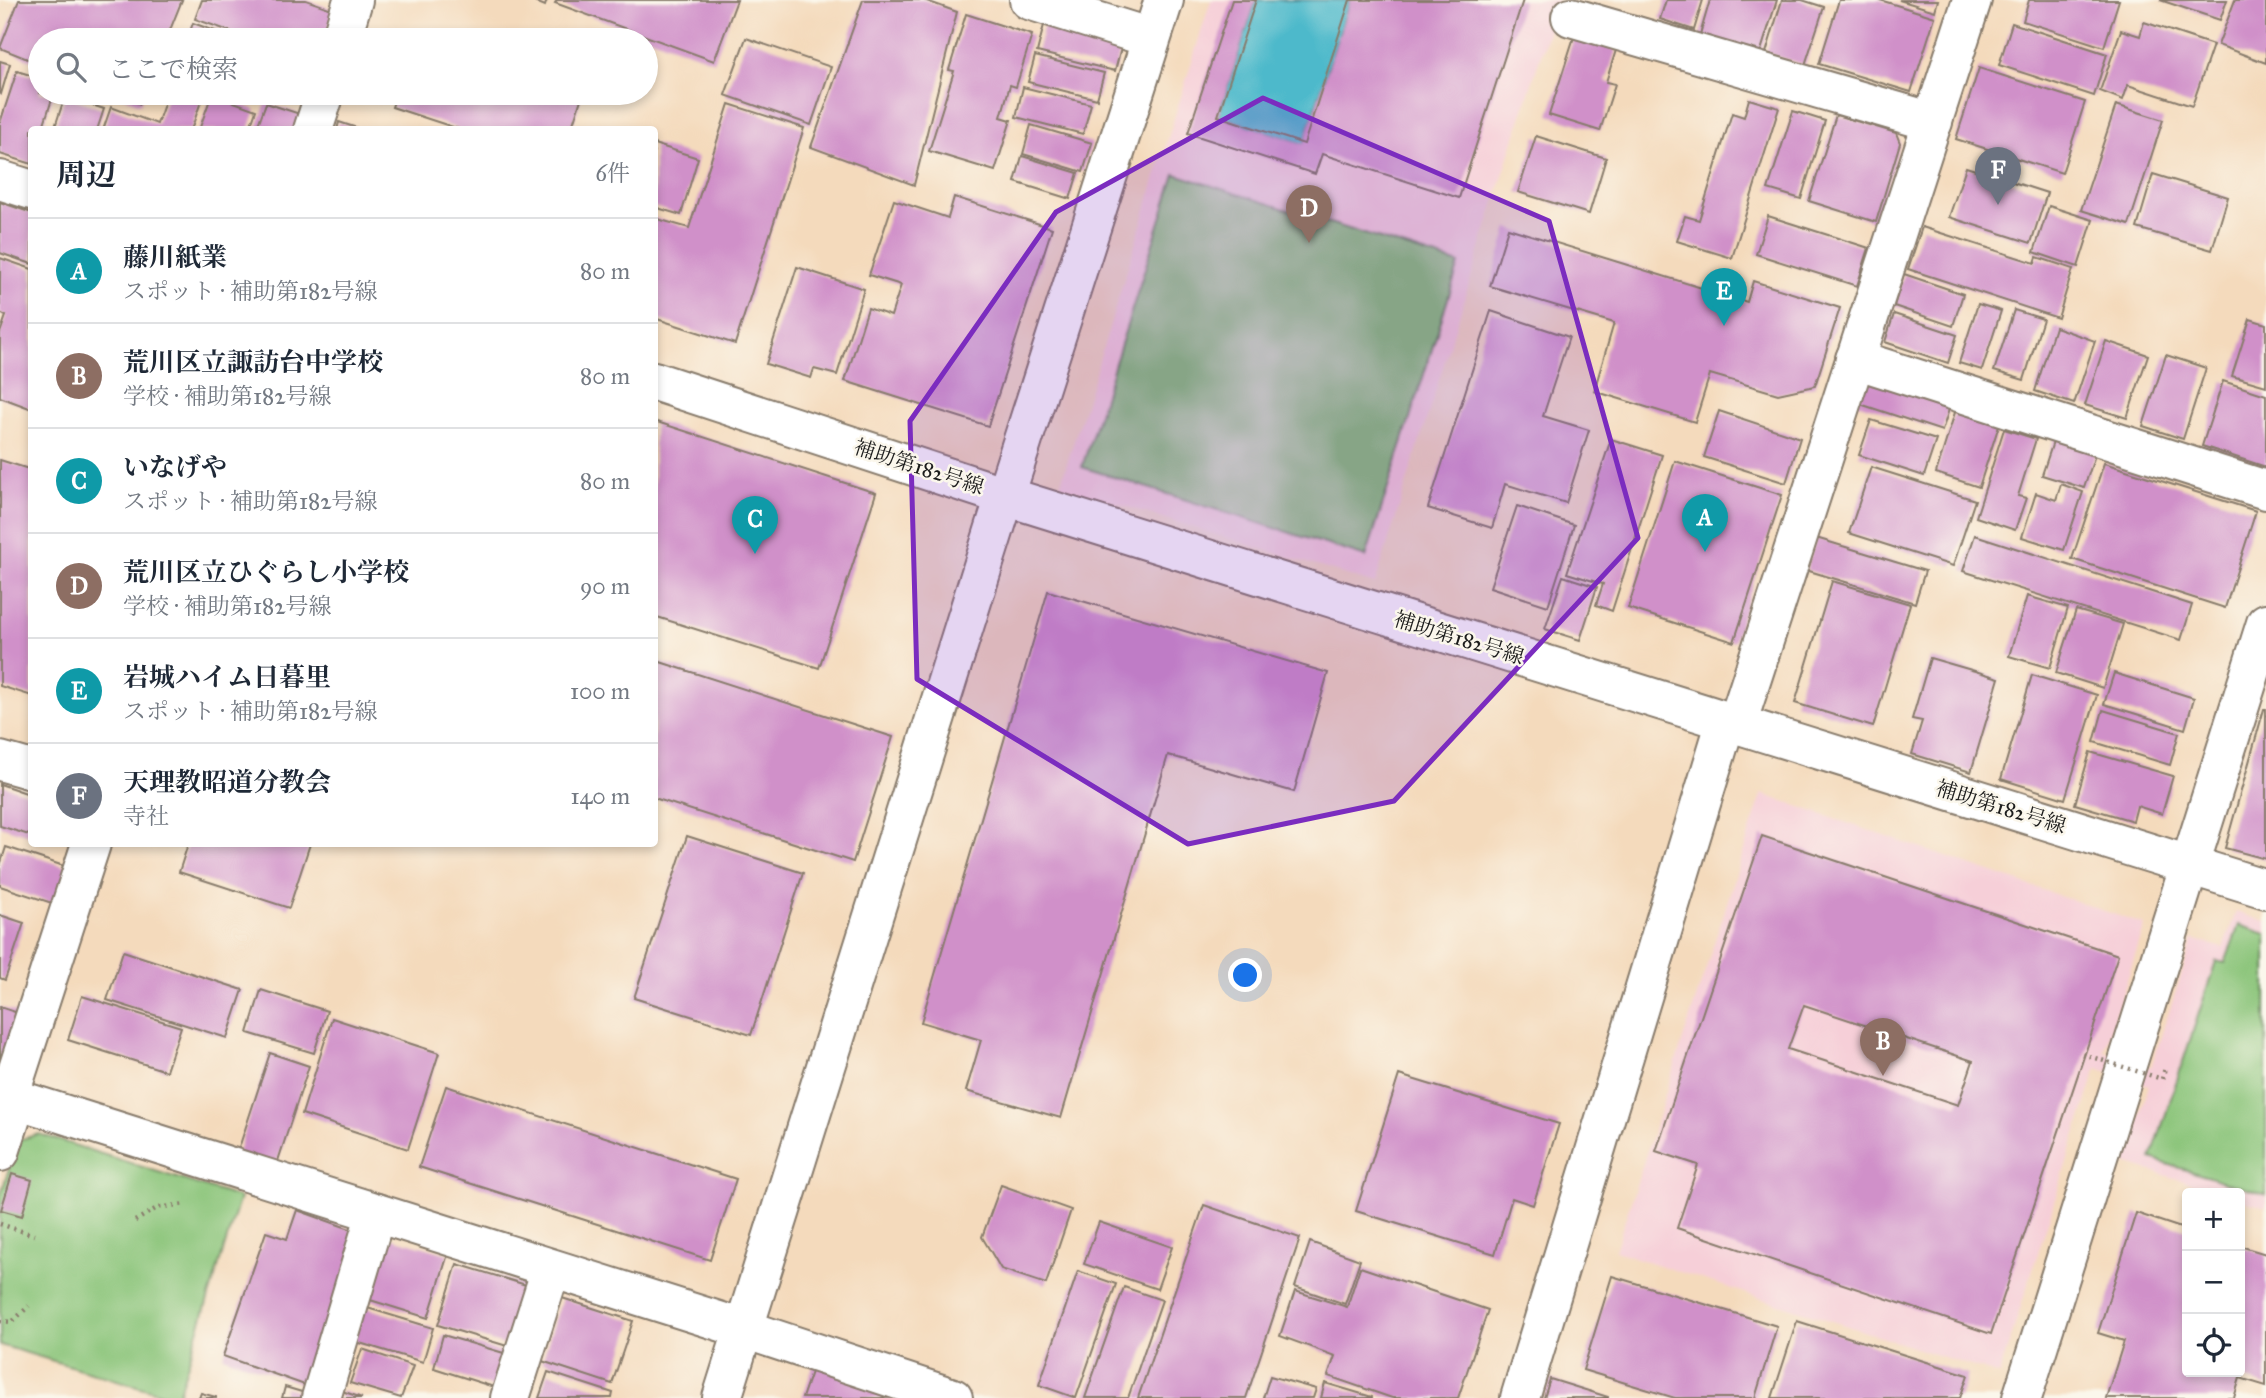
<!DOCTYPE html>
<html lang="ja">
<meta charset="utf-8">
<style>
:root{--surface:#fff;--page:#f2f2f3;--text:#1f2937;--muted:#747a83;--line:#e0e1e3;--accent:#b5179e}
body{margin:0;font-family:"IM FELL Great Primer","Noto Serif JP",serif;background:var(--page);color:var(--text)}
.controls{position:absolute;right:21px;bottom:21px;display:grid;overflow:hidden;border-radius:7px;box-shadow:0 4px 10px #0003}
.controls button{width:63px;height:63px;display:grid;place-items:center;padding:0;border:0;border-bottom:2px solid var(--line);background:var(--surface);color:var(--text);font:35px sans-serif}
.you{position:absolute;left:1246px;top:976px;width:24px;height:24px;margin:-18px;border:5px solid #fff;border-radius:50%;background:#1a73e8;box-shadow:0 0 0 10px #1a73e833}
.badge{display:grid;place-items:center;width:46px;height:46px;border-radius:50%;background:var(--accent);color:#fff;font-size:23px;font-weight:700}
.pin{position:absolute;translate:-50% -58px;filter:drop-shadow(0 2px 4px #0008)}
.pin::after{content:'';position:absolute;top:37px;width:24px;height:21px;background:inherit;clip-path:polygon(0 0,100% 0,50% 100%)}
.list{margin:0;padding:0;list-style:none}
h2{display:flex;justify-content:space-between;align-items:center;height:91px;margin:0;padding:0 28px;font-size:30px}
h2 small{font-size:23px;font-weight:400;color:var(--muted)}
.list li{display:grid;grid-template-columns:46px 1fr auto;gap:21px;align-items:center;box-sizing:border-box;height:105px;padding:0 28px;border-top:2px solid var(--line)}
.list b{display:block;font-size:26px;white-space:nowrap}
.list p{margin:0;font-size:23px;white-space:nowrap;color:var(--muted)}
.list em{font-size:23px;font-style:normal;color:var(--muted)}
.icon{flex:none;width:38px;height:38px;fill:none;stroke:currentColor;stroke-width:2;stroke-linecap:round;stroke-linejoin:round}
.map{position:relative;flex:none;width:2266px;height:1398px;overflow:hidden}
.search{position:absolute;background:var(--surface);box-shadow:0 4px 10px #0003;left:28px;top:28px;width:630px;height:77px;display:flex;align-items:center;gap:18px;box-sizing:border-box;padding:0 24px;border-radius:38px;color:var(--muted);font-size:26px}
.panel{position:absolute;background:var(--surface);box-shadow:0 4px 10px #0003;left:28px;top:126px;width:630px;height:721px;border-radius:7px}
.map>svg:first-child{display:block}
</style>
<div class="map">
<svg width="2266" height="1398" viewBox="0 0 2266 1398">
<rect width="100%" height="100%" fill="#fbf7ec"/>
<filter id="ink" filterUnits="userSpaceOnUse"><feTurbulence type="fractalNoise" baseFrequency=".0143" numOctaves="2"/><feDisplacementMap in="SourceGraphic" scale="14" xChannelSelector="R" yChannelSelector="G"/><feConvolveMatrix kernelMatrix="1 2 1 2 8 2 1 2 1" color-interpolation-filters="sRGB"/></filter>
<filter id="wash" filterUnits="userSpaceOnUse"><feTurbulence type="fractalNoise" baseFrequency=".00686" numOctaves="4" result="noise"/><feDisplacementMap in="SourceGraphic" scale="28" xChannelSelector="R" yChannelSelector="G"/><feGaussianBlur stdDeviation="1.57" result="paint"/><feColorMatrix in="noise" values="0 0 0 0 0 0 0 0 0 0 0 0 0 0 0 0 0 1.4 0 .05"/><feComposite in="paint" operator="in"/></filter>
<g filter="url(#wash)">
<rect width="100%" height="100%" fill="#f4dabc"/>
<g fill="#f6cfd8">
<polygon points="1211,0 1558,0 1375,584 1060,486"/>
<polygon points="1762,794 2145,925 2104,1051 2151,1067 2193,939 2223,948 2236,912 2266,922 2266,1207 2240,1199 2240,1193 2223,1193 2125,1163 2149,1085 2097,1068 1999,1375 1615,1251"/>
</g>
<g fill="#8ac479" stroke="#53704a" stroke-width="2">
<polygon points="1175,174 1459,264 1366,557 1082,467"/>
<polygon points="2239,925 2266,934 2266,1195 2151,1159 2216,961 2225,963"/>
<polygon points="39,1134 240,1198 177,1398 0,1345 0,1197 18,1140"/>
</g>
<polygon fill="#4eb9cb" stroke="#356a74" stroke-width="2" points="1256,0 1350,0 1304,144 1218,116"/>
<g id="blocks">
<g fill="#d090c9" fill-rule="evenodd">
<polygon points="19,0 182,0 166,40 40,40 40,64 0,48"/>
<polygon points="202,0 306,0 335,10 324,40 255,40 195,19"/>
<polygon points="531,0 547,0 545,6"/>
<polygon points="557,0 737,0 714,61 555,3"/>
<polygon points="863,0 924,0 957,12 914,185 811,147"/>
<polygon points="1232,0 1256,0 1218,116 1304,144 1350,0 1523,0 1459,198 1322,154 1315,174 1188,133"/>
<polygon points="1666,0 1703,0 1694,30 1660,19"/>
<polygon points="1710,0 1777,0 1759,57 1699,38"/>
<polygon points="1782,0 1802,0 1824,7 1805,65 1766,53"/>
<polygon points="1839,0 1880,0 1935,17 1911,92 1819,64"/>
<polygon points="1899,0 1938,0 1935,11"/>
<polygon points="2029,0 2119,0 2104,47 2023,21"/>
<polygon points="2160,0 2227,0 2220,20"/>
<polygon points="2235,0 2266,0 2266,63 2218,45"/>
<polygon points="966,14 1032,35 1016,87 1010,85 1001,117 1011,120 995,171 929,151 954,71 949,70"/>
<polygon points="2144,22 2213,45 2192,106 2128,85 2123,100 2100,91 2121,30 2140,36"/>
<polygon points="193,23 240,40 187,40"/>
<polygon points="2012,23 2107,54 2094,96 1999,65"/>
<polygon points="1044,25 1122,44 1115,71 1037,52"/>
<polygon points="417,32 442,40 414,40"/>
<polygon points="1574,37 1616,50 1606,82 1615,84 1600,131 1549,115"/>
<polygon points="746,38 831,67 811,125 725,95"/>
<polygon points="1035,56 1104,73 1097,99 1028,82"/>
<polygon points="0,61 10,64 1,94 0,93"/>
<polygon points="1979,68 2085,102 2062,173 1956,139"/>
<polygon points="17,71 40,78 40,93 54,93 42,130 32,130 32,164 0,154 0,123"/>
<polygon points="1023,87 1091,104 1083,134 1016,117"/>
<polygon points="113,93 145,93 140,104"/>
<polygon points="168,93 204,93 191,130 103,130 111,107 157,124"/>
<polygon points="397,93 583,93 571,130 462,130 392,107"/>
<polygon points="212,94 256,110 249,130 199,130"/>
<polygon points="65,96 104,109 97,130 54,130"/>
<polygon points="1749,99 1779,108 1732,258 1677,241 1685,216 1699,220 1732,113 1744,117"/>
<polygon points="266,103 303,115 297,130 256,130"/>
<polygon points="729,104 804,128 735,344 654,318 654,218 689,228"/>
<polygon points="2116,105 2163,120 2129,225 2081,210"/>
<polygon points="1793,111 1825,121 1801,199 1768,189"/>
<polygon points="1836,115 1896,133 1900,143 1876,222 1809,201"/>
<polygon points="339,122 360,129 359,130 337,130"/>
<polygon points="1031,125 1092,143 1083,172 1023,154"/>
<polygon points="1536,136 1606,158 1589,214 1518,192"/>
<polygon points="654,144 698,158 681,215 654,207"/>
<polygon points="1022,156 1078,173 1070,199 1015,182"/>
<polygon points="1966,167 2047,193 2031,243 1949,217"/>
<polygon points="2153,174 2228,197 2212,250 2137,228"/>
<polygon points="954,197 1052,228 988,426 845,381 868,308 891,316 901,285 869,275 894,200 948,218"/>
<polygon points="0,202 32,213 32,264 0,253"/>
<polygon points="2049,206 2093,220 2078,267 2034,252"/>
<polygon points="1768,216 1869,248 1857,286 1756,254"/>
<polygon points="1922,227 2035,263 2037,257 2073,269 2058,318 1908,269"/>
<polygon points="1508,228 1747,302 1753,281 1840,308 1815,386 1778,394 1710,374 1695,422 1594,391 1614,323 1490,286"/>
<polygon points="0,258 32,269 32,409 0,397 0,333 6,316 0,313"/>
<polygon points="797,267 864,289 837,375 814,369 811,378 766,364"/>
<polygon points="1904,274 1963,294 1953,326 1894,306"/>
<polygon points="1978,304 2001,311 1982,370 1959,363"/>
<polygon points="2014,310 2043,319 2024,380 1994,371"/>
<polygon points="1491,311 1569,337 1543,416 1589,430 1566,503 1505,484 1492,528 1428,508"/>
<polygon points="1894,314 1957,335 1948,363 1885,342"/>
<polygon points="2250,319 2266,324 2266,386 2232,376"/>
<polygon points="2055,327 2095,341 2074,404 2035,391"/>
<polygon points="2106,341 2148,355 2127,418 2085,405"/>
<polygon points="2166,355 2206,368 2183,439 2143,426"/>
<polygon points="1864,378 1953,397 1942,431 1857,403"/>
<polygon points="2223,381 2266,395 2266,467 2202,446"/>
<polygon points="1957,406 2001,419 1979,487 1936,473"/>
<polygon points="1719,411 1800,438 1786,483 1704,457"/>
<polygon points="1871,420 1936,440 1924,476 1859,455"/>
<polygon points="654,421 876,493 819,668 654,616"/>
<polygon points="2004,429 2036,439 2018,496 2026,498 2015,530 1976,517"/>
<polygon points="2055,436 2097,449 2084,488 2042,475"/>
<polygon points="1611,439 1662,455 1612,611 1596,605 1603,584 1567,573"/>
<polygon points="0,460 32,470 32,696 0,686"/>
<polygon points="1675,461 1782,495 1734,642 1628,608"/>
<polygon points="2104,463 2256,511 2225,608 2072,559"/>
<polygon points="1871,467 1975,500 1953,566 1849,533"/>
<polygon points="2061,484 2083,492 2064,550 2022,537 2036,493 2056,500"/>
<polygon points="1517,506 1574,525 1548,606 1490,587"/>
<polygon points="1975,535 2192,605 2181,640 1963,571"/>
<polygon points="1816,538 1925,571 1915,603 1806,570"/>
<polygon points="1563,576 1597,587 1580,640 1545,629"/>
<polygon points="1832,581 1910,604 1873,727 1795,703"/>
<polygon points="1048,591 1328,673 1294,792 1168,755 1061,1118 966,1091 981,1040 921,1022"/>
<polygon points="2027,596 2068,608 2050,668 2009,656"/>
<polygon points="2076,610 2123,624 2103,688 2056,673"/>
<polygon points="1930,658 1999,678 1971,772 1912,754 1922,721 1912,719"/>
<polygon points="654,660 893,737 853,862 654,798"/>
<polygon points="2114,673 2194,698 2185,729 2104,704"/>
<polygon points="2032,675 2097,695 2065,799 2001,779"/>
<polygon points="2264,709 2266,709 2266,859 2225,848"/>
<polygon points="2103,710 2179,733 2170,765 2094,742"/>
<polygon points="2090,752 2173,776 2162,814 2137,806 2133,821 2075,804"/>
<polygon points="0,784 32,795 32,836 0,826"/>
<polygon points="687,836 803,873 751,1035 634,998"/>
<path d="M1762,836l356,119 -127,379 -314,-106 21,-63 -42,-14zM1804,1005l169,56 -15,44 -170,-56z"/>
<polygon points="188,844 310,844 289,908 179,872"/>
<polygon points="6,847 70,868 58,905 0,886 0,866"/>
<polygon points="0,915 24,923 5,980 0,978"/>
<polygon points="123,951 243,990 227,1038 107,1000"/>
<polygon points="261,990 327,1011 314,1053 248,1033"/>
<polygon points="82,996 181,1027 166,1071 68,1040"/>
<polygon points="0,1007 24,1015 0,1085"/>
<polygon points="332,1018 439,1053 408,1149 302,1114"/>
<polygon points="270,1053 309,1066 276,1167 237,1154"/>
<polygon points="1399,1075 1559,1124 1533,1205 1512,1198 1495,1254 1356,1211"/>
<polygon points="446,1086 736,1179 710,1260 419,1167"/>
<polygon points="12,1174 32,1180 22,1216 1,1210"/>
<polygon points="1001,1185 1071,1210 1046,1284 1001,1269 982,1237"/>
<polygon points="1204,1205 1300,1238 1246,1398 1138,1398"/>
<polygon points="297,1210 367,1235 313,1388 223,1356 266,1232 287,1239"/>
<polygon points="2136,1213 2187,1230 2187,1372 2240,1372 2240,1246 2266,1254 2266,1386 2240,1378 2234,1398 2106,1398 2124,1341 2098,1333"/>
<polygon points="1099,1222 1172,1247 1157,1289 1084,1264"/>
<polygon points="386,1236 448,1254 428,1318 367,1299"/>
<polygon points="1310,1242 1360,1260 1345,1304 1295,1287"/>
<polygon points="457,1264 526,1285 507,1346 438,1325"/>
<polygon points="1360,1267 1488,1310 1458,1398 1392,1398 1328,1376 1335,1356 1280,1336 1295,1291 1347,1307"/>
<polygon points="1078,1271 1116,1284 1076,1398 1039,1385"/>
<polygon points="1612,1276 1777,1326 1755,1398 1675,1398 1583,1370"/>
<polygon points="1124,1287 1162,1300 1128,1398 1085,1398"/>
<polygon points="562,1298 633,1321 612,1384 542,1361"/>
<polygon points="364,1307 433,1328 423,1362 353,1341"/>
<polygon points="1797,1321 1968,1375 1960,1398 1772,1398"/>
<polygon points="443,1335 507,1354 497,1388 434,1368"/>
<polygon points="362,1349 413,1366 401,1398 350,1383"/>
<polygon points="814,1363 921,1398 802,1398"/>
<polygon points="548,1372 613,1393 612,1398 539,1398"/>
<polygon points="1270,1376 1316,1389 1313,1398 1263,1398"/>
<polygon points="1550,1379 1608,1397 1608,1398 1544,1398"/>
<polygon points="1325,1383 1372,1397 1372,1398 1321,1398"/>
<polygon points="285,1387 305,1393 303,1398 282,1398"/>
<polygon points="342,1391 362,1398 340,1398"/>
<polygon points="201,1393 216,1397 216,1398 199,1398"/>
</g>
</g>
</g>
<g filter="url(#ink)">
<use href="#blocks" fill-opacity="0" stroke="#887b6c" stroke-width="2"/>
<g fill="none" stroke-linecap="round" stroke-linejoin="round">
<defs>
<g id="minor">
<polyline points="1029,0 1151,38"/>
<polyline points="1571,17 1933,122"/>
<polyline points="341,40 353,0"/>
<polyline points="313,130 325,93"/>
<polyline points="0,180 32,190"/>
<polyline points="1855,359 2266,490"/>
<polyline points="654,381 1005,496 2266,889"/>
<polyline points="1737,724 1972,0"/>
<polyline points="0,761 32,770"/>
<polyline points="0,1094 744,1329 953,1398"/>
<polyline points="9,1097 91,844"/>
<polyline points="0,1152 17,1099"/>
<polyline points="321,1398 376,1213"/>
<polyline points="510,1398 551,1269"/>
<polyline points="722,1398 1005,496 1164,0"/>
<polyline points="1520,1398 1726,721"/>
<polyline points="2022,1398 2266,623"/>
</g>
</defs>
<use href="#minor" stroke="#887b6c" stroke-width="42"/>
<g stroke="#887b6c" stroke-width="4.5" stroke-dasharray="2 5" stroke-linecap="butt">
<polyline points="135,1221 157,1208 185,1204"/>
<polyline points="0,1224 34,1235"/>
<polyline points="0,1321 12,1322 29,1306"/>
</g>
<use href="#minor" stroke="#fff" stroke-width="38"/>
<polyline stroke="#887b6c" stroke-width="4.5" stroke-dasharray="2 5" stroke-linecap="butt" points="2082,1054 2162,1079 2165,1068"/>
</g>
</g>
<path fill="#7b2cbf" fill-opacity="0.2" stroke="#7b2cbf" stroke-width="5" stroke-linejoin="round" d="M1263,98l286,123 89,317 -244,263 -206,43 -271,-165 -7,-258 146,-209z"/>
<g text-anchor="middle" stroke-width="5" stroke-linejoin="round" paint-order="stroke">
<g font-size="21" fill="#1c1c1c" stroke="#fbf7ec">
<text transform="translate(919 467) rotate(18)" y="7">補助第182号線</text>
<text transform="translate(1459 638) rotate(17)" y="7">補助第182号線</text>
<text transform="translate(2001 807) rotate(17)" y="7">補助第182号線</text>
</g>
</g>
</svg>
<div class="controls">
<button>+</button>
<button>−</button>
<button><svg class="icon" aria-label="locate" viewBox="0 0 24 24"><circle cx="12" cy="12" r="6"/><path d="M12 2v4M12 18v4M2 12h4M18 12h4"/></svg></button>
</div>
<div class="you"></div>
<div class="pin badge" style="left:1705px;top:552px;background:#0f9aa8">A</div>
<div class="pin badge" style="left:1883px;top:1076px;background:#8d6e63">B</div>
<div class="pin badge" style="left:755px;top:554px;background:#0f9aa8">C</div>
<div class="pin badge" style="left:1309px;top:243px;background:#8d6e63">D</div>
<div class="pin badge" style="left:1724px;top:326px;background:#0f9aa8">E</div>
<div class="pin badge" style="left:1998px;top:205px;background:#6b7280">F</div>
<div class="search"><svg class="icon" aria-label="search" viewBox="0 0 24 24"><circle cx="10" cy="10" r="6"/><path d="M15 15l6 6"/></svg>ここで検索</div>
<section class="panel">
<h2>周辺<small>6件</small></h2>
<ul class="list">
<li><span class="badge" style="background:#0f9aa8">A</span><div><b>藤川紙業</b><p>スポット · 補助第182号線</p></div><em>80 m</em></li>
<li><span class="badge" style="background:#8d6e63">B</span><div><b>荒川区立諏訪台中学校</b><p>学校 · 補助第182号線</p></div><em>80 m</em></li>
<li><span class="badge" style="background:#0f9aa8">C</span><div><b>いなげや</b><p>スポット · 補助第182号線</p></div><em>80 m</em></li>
<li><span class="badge" style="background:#8d6e63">D</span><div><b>荒川区立ひぐらし小学校</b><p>学校 · 補助第182号線</p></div><em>90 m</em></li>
<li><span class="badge" style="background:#0f9aa8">E</span><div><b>岩城ハイム日暮里</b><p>スポット · 補助第182号線</p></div><em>100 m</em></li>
<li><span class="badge" style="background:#6b7280">F</span><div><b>天理教昭道分教会</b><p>寺社</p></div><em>140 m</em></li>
</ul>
</section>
</div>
